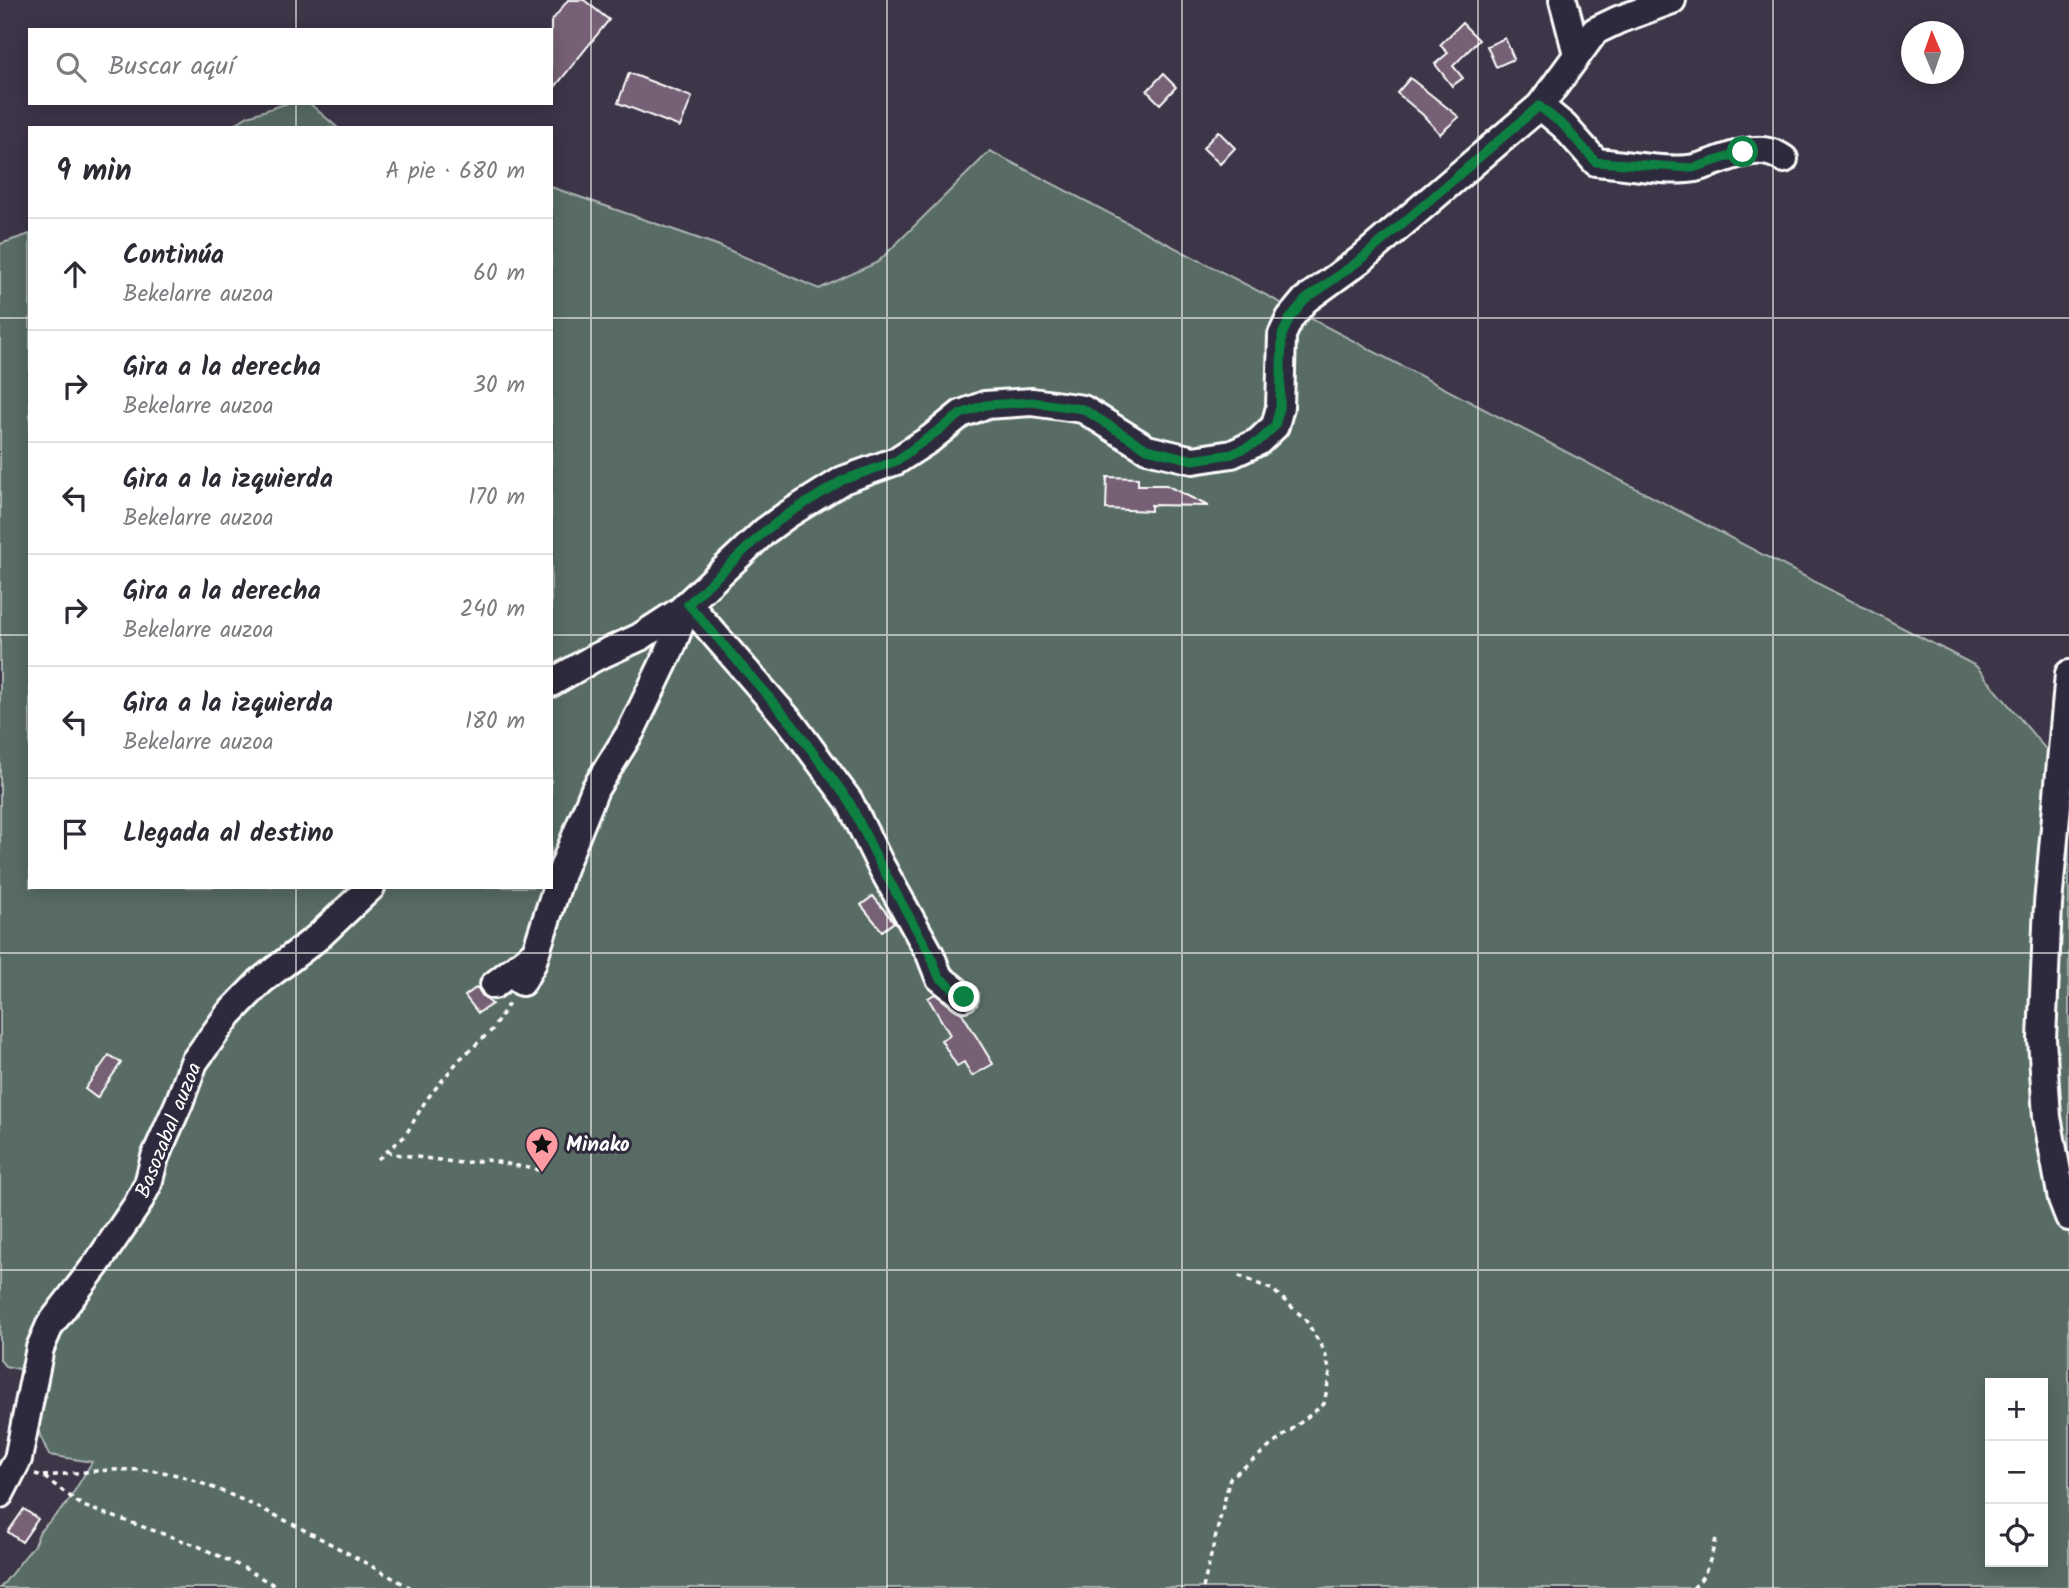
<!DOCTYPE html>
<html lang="es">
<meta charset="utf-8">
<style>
:root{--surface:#fff;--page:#f2f2f3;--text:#2b2b33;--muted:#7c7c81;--line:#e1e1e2}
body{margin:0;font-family:Kalam,sans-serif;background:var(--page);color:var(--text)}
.controls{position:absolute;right:21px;bottom:21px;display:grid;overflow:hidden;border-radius:0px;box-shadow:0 4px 18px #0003}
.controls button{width:63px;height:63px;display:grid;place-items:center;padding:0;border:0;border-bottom:2px solid var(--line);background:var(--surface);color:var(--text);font:35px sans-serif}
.compass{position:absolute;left:1901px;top:21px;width:63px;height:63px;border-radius:50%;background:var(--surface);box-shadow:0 4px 18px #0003;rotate:358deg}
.stop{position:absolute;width:21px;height:21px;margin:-16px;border:5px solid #0b8043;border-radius:50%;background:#fff}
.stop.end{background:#0b8043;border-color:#fff;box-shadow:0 2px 7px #0008}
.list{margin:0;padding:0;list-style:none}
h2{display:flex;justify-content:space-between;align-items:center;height:91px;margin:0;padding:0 28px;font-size:30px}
h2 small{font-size:23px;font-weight:400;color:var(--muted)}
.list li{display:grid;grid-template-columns:46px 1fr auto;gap:21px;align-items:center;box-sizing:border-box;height:112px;padding:0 28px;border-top:2px solid var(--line)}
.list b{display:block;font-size:26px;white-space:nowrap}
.list p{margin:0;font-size:23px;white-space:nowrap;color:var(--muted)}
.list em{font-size:23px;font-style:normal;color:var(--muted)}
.icon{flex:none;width:38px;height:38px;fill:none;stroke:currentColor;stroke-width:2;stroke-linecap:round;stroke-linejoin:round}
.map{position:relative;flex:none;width:2069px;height:1588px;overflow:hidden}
.search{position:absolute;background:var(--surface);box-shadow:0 4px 18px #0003;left:28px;top:28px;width:525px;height:77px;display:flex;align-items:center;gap:18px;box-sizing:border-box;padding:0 24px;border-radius:0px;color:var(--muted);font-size:26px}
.panel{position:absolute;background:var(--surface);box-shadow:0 4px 18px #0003;left:28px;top:126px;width:525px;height:763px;border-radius:0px}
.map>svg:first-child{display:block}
</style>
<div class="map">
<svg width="2069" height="1588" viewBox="0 0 2069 1588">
<rect width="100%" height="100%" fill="#3d3548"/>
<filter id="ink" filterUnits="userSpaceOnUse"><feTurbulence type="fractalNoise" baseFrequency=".0143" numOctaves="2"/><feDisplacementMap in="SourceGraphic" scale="14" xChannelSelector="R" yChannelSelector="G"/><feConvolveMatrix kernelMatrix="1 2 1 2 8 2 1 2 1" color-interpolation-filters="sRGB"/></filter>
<g filter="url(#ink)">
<g fill="#586c65" stroke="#acb6b2" stroke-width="2" fill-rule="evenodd">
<polygon points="288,103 309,103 338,128 229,128 248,116"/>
<path d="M990,151l986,515 93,111v811h-2069l34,-43 6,-14 26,-26 26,-43 -43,-7 -22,-49 -3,-36 -19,-4 -5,-6v-1116l30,-10v653h521v-700l166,58 102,44 59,-27zM1990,1383h53v179h-53z"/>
</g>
<g fill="#766075" stroke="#fff" stroke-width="2">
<polygon points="568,0 584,0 609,20 551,92 551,22"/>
<polygon points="1462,23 1479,40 1453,66 1463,78 1452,86 1435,64 1448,53 1440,45"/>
<polygon points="1505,38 1514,59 1496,67 1487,46"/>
<polygon points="629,73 692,97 680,127 618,103"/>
<polygon points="1163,74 1176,87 1160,104 1147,91"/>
<polygon points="1410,78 1459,117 1440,134 1423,115 1397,93"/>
<polygon points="1218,131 1235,148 1220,164 1203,148"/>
<polygon points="1107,477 1138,478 1138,485 1166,485 1208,506 1151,505 1151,511 1106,509"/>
<polygon points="873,896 894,922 882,931 861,905"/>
<polygon points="477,987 482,995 492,1004 478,1013 465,996"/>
<polygon points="935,994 954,1009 962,1013 993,1064 972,1076 964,1062 957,1066 941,1040 950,1035 928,998"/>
<polygon points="109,1055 121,1063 97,1098 85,1089"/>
<polygon points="24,1509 38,1519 22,1542 8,1532"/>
</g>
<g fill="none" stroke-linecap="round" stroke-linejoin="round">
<defs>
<g id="minor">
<polyline points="1563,0 1577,54"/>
<path d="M1540,106l24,20 32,36c27,2 74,11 99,6 30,-7 61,-29 89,-9"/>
<polyline points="688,604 792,724 849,801 880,864 930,954 939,977 964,997"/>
<polyline points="2069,674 2048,904 2042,1039 2047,1117 2062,1199 2069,1217"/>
<polyline points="551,683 594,658 640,637 680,611 765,531 787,515 843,480 896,461 930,439 961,414 985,405 1032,402 1083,409 1147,449 1193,460 1232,454 1258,442 1275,426 1280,407 1282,335 1290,318 1305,300 1360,260 1540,106 1595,31 1618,20 1672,0"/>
<polyline points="522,982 532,964 563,868 595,789 631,731 671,648 688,604"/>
<polyline points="494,985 531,956"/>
<polyline points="0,1494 18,1459 40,1348 50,1325 96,1265 137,1205 148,1184 155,1157 179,1103 194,1062 229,1014 261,981 318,937 371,887"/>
</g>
</defs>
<use href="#minor" stroke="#fff" stroke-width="32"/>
<g stroke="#fff" stroke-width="3.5" stroke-dasharray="5 5" stroke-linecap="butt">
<polyline points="387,1151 395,1154 461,1163 487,1160 539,1170"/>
<polyline points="378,1159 405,1136 426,1100 459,1060 492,1030 510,1001"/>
<polyline points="35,1474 43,1476 83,1506 198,1546 244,1568 279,1588"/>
<path d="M43,1476c37,-3 75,-9 112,-5 23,2 49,13 71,22 64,27 125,62 185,95"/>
<polyline points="1203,1588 1230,1478 1324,1404 1330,1373 1325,1352 1305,1319 1273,1290 1237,1275"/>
<path d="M1693,1588c15,-13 19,-35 24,-53"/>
</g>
<use href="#minor" stroke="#2f2a3d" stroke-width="26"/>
</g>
</g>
<g fill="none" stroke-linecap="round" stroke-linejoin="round" filter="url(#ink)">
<polyline stroke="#0b8043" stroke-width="9" points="964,997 939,977 930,954 880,864 849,801 792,724 688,604 765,531 788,514 843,480 896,461 961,414 985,405 1032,402 1083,409 1147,449 1193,460 1232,454 1258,442 1275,426 1280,407 1282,335 1290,318 1305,300 1360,260 1539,106 1564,126 1596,162 1693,168 1743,152"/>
</g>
<path fill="none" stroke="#fff" stroke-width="2" stroke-opacity="0.55" d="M296,0v30M591,0v1588M887,0v1588M1182,0v1588M1478,0v1588M1773,0v1588M296,103v25M0,318h30M551,318h1518M0,635h30M551,635h1518M296,887v701M0,953h2069M0,1270h2069"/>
<defs>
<symbol id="sight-pin" viewBox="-11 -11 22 30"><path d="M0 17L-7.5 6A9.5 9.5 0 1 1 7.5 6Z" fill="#ff9aa2" stroke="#2f2a3d"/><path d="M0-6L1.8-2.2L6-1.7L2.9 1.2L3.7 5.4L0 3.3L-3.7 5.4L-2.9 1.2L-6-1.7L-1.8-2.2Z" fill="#111"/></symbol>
</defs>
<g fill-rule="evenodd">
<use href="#sight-pin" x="523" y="1125" width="38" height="52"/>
</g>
<g text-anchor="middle" stroke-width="6" stroke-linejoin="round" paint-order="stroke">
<g font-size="21" fill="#fff" stroke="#2f2a3d">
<text transform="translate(168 1130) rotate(-68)" y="7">Basozabal auzoa</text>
</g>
<g font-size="21" font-weight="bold" fill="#fff" stroke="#2f2a3d" text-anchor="start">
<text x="566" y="1151">Minako</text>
</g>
</g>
</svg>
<div class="controls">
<button>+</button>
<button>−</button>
<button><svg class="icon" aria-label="locate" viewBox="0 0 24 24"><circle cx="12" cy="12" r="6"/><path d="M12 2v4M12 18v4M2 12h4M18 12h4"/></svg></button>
</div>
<svg class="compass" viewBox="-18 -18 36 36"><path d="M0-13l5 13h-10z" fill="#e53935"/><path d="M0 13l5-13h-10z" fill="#7c7c81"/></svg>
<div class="stop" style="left:1743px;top:152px"></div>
<div class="stop end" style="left:964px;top:997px"></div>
<div class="search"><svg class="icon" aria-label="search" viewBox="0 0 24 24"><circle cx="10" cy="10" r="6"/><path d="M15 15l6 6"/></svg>Buscar aquí</div>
<section class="panel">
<h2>9 min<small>A pie · 680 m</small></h2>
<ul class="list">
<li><svg class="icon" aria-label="ahead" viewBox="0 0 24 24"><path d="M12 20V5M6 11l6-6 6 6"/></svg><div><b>Continúa</b><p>Bekelarre auzoa</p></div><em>60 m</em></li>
<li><svg class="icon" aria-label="right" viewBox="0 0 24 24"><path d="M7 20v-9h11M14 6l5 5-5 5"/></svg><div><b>Gira a la derecha</b><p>Bekelarre auzoa</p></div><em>30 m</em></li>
<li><svg class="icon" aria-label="left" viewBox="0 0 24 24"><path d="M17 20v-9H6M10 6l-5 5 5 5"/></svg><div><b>Gira a la izquierda</b><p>Bekelarre auzoa</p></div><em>170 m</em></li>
<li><svg class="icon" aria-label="right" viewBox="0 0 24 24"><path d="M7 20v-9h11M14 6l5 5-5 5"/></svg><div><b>Gira a la derecha</b><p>Bekelarre auzoa</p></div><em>240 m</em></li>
<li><svg class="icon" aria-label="left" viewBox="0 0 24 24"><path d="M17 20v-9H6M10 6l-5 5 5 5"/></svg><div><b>Gira a la izquierda</b><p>Bekelarre auzoa</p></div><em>180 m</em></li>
<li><svg class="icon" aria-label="arrive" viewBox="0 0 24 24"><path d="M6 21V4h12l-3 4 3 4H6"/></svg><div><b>Llegada al destino</b></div></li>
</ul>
</section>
</div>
